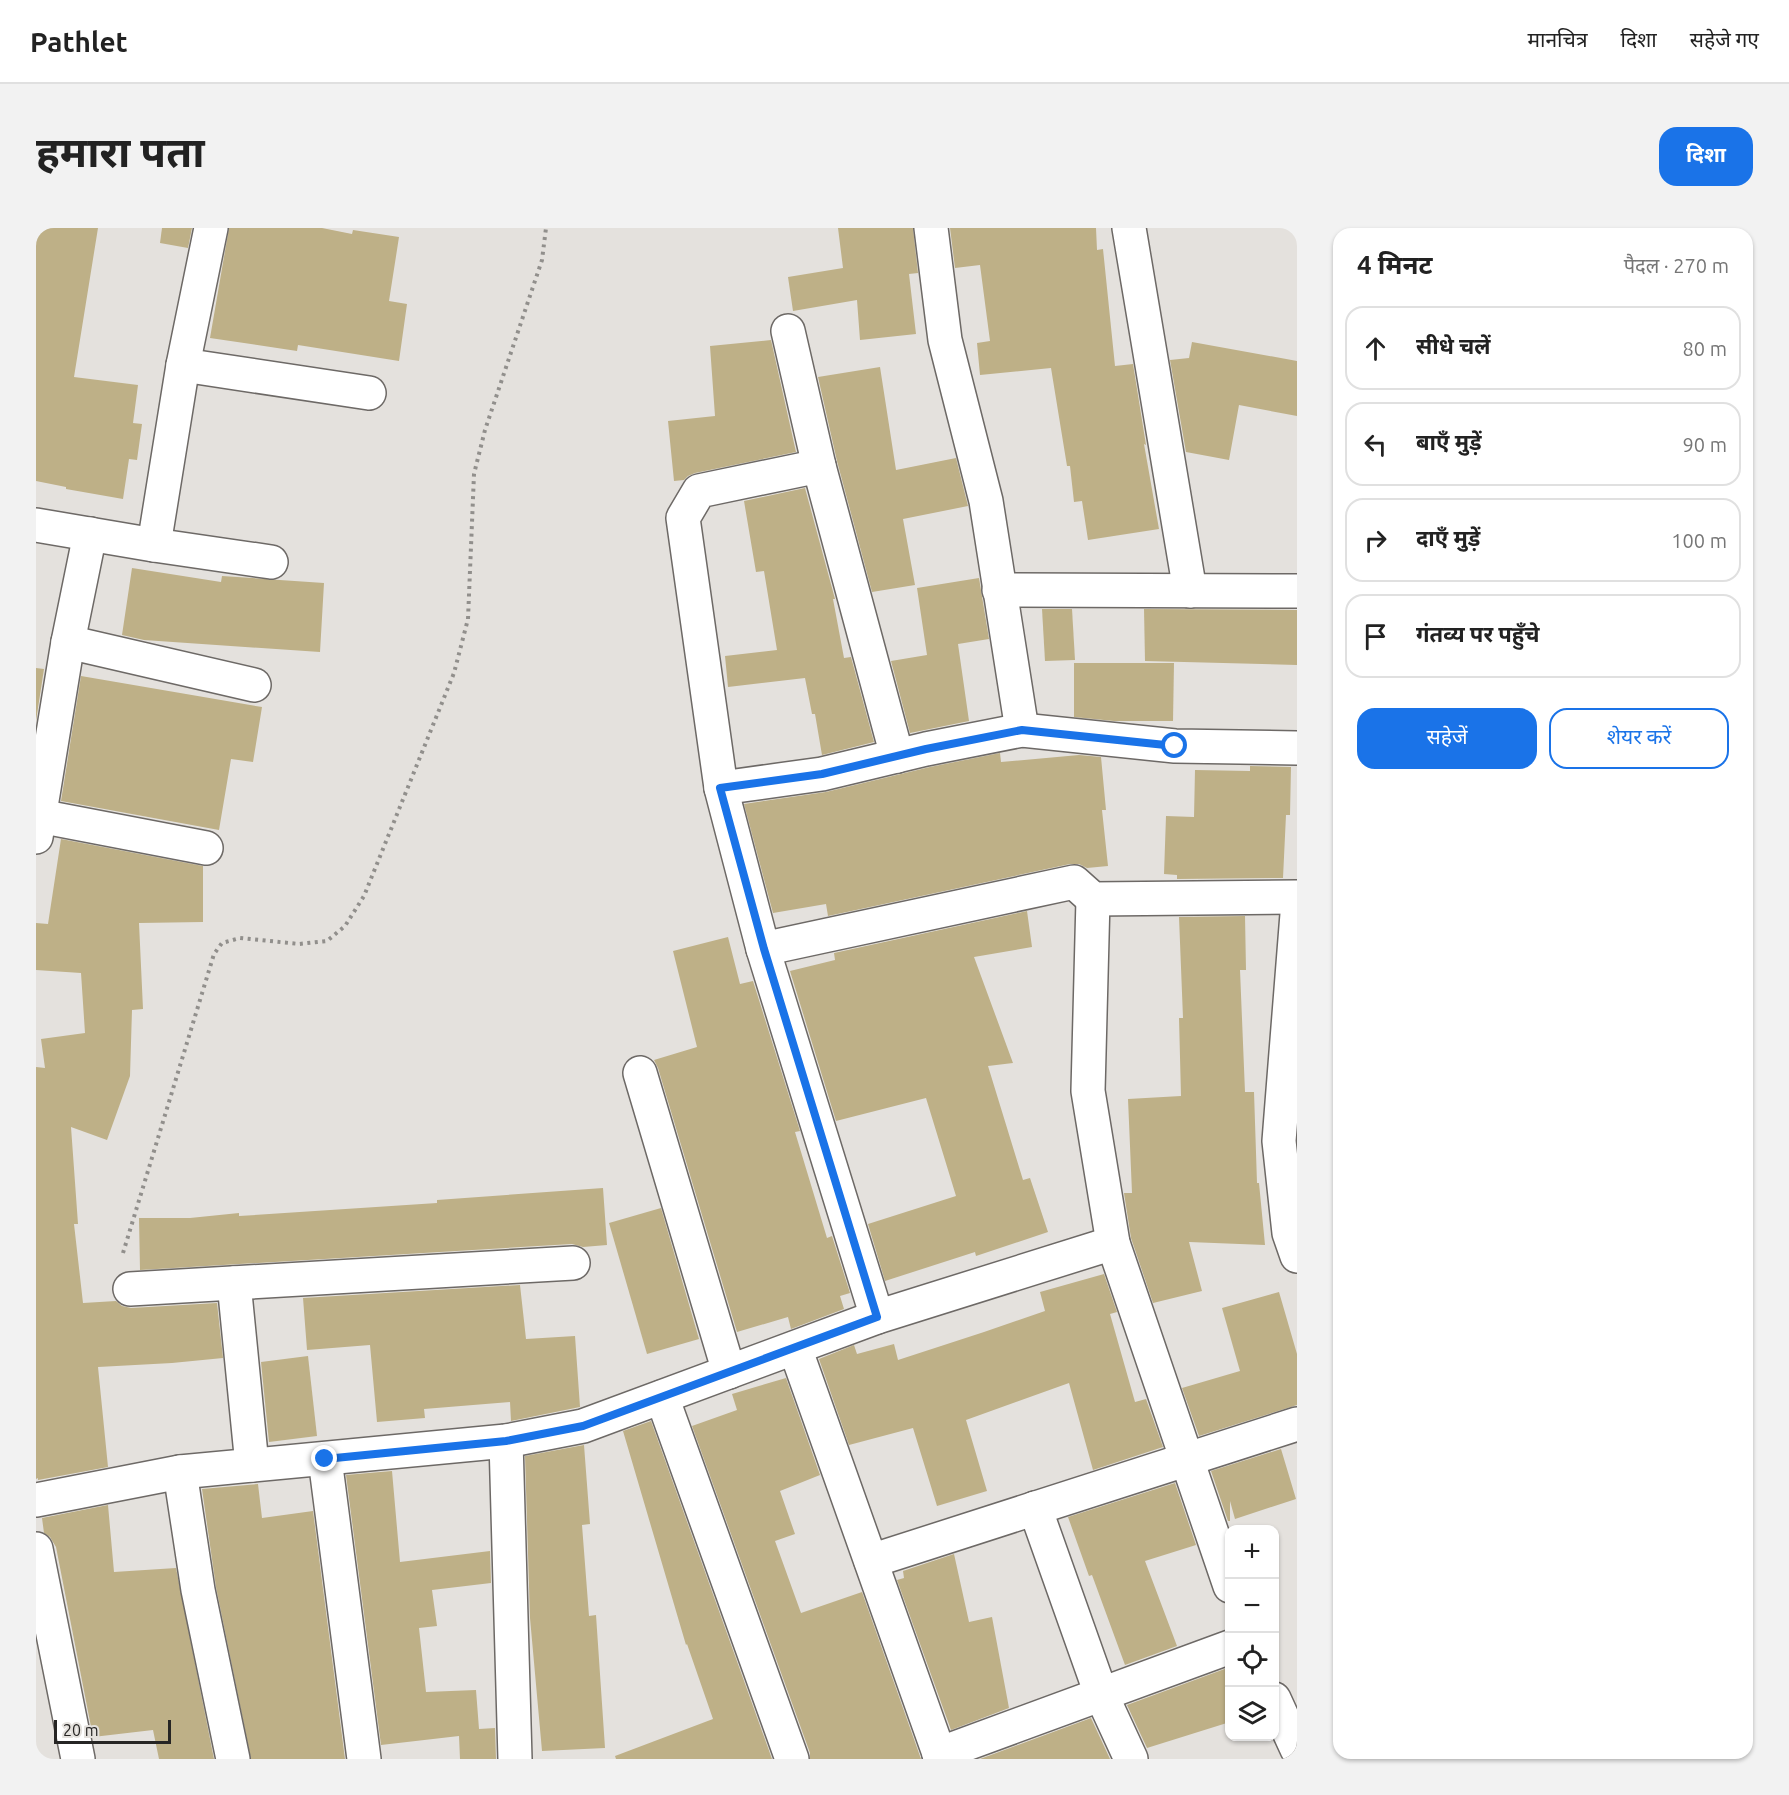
<!DOCTYPE html>
<html lang="hi">
<meta charset="utf-8">
<style>
:root{--surface:#fff;--page:#f2f2f2;--text:#222;--muted:#767676;--line:#e0e0e0;--accent:#1a73e8}
body{margin:0;font-family:Ubuntu,"Noto Sans Devanagari",sans-serif;background:var(--page);color:var(--text)}
.controls{position:absolute;right:18px;bottom:18px;display:grid;overflow:hidden;border-radius:12px;box-shadow:0 2px 4px #0004}
.controls button{width:54px;height:54px;display:grid;place-items:center;padding:0;border:0;border-bottom:2px solid var(--line);background:var(--surface);color:var(--text);font:30px sans-serif}
.scale{position:absolute;left:18px;bottom:15px;width:117px;box-sizing:border-box;padding-left:6px;border:3px solid #262524;border-top:0;font-size:16px;line-height:21px;white-space:nowrap;color:#262524;-webkit-text-stroke:4px #e4e1dd;paint-order:stroke}
.stop{position:absolute;width:18px;height:18px;margin:-14px;border:4px solid #1a73e8;border-radius:50%;background:#fff}
.stop.end{background:#1a73e8;border-color:#fff;box-shadow:0 2px 6px #0008}
.list{margin:0;padding:0;list-style:none}
h2{display:flex;justify-content:space-between;align-items:center;height:78px;margin:0;padding:0 24px;font-size:26px}
h2 small{font-size:20px;font-weight:400;color:var(--muted)}
.list li{display:grid;grid-template-columns:39px 1fr auto;gap:18px;align-items:center;box-sizing:border-box;height:84px;margin:0 12px 12px;padding:0 12px;border:2px solid var(--line);border-radius:18px}
.list b{display:block;font-size:22px;white-space:nowrap}
.list em{font-size:20px;font-style:normal;color:var(--muted)}
.actions{display:flex;gap:12px;padding:18px 24px}
.actions a{flex:1;padding:14px 0;border:2px solid var(--accent);border-radius:18px;text-align:center;font-size:21px;color:var(--accent)}
.actions .main{background:var(--accent);color:#fff}
.icon{flex:none;width:33px;height:33px;fill:none;stroke:currentColor;stroke-width:2;stroke-linecap:round;stroke-linejoin:round}
.map{position:relative;flex:none;width:1261px;height:1531px;overflow:hidden;border-radius:18px}
header{display:flex;align-items:center;gap:36px;box-sizing:border-box;height:84px;padding:0 30px;background:var(--surface);border-bottom:2px solid var(--line)}
header strong{font-size:28px}
nav{display:flex;gap:33px;margin-inline-start:auto;font-size:21px}
.intro{display:flex;align-items:center;justify-content:space-between;box-sizing:border-box;height:144px;padding:0 36px}
h1{margin:0;font-size:42px}
.button{padding:15px 27px;border-radius:18px;background:var(--accent);color:#fff;font-size:21px;font-weight:700}
main{display:flex;gap:36px;padding:0 36px}
aside{flex:1;background:var(--surface);border-radius:18px;box-shadow:0 2px 4px #0004}
.map>svg:first-child{display:block}
</style>
<header>
<strong>Pathlet</strong>
<nav><a>मानचित्र</a><a>दिशा</a><a>सहेजे गए</a></nav>
</header>
<div class="intro"><h1>हमारा पता</h1><a class="button">दिशा</a></div>
<main>
<div class="map">
<svg width="1261" height="1531" viewBox="0 0 1261 1531">
<rect width="100%" height="100%" fill="#e4e1dd"/>
<g fill="#beb087">
<polygon points="0,0 62,0 38,149 102,157 97,195 106,196 101,232 93,231 87,271 30,261 30,259 0,253"/>
<polygon points="126,0 156,0 152,20 124,15"/>
<polygon points="193,0 286,0 316,6 317,2 363,9 353,73 371,76 363,133 262,117 261,123 174,110"/>
<polygon points="802,0 877,0 882,45 873,46 880,106 824,112 821,72 757,83 752,49 807,40"/>
<polygon points="914,0 1060,0 1061,22 1067,21 1079,138 1097,136 1110,217 1108,216 1123,301 1052,312 1046,273 1038,274 1034,238 1031,238 1015,140 944,147 941,115 954,113 944,37 919,40"/>
<polygon points="735,112 760,224 659,245 652,248 648,252 638,253 632,193 679,188 674,118"/>
<polygon points="1156,114 1261,133 1261,188 1203,177 1193,232 1150,224 1134,132 1153,130"/>
<polygon points="844,139 860,242 920,230 932,278 867,291 879,357 836,364 801,233 782,149"/>
<polygon points="769,260 799,371 797,371 808,430 815,429 838,514 786,527 779,486 776,486 769,450 692,459 689,428 741,422 728,343 720,344 708,273"/>
<polygon points="96,340 185,354 186,348 288,355 284,424 108,412 86,407"/>
<polygon points="943,350 953,411 922,416 933,493 874,505 855,433 891,427 881,360"/>
<polygon points="1006,381 1036,381 1039,432 1009,433"/>
<polygon points="1108,381 1261,382 1261,437 1109,433"/>
<polygon points="1038,435 1138,435 1137,493 1078,493 1038,489"/>
<polygon points="0,440 8,441 0,493"/>
<polygon points="45,448 226,479 217,534 195,531 183,602 25,573"/>
<polygon points="964,525 965,534 1043,527 1065,529 1070,582 1066,582 1072,638 1051,640 1043,636 1034,636 792,688 790,676 737,685 708,576 790,564 894,539"/>
<polygon points="1214,538 1255,539 1254,587 1250,587 1247,650 1141,651 1141,647 1128,646 1130,588 1158,589 1159,542 1214,543"/>
<polygon points="25,611 167,638 167,694 103,695 107,781 96,782 94,848 71,912 35,899 42,996 38,996 47,1075 80,1073 86,1078 95,1080 181,1075 187,1130 136,1135 62,1139 72,1239 2,1252 2,1250 0,1251 0,839 9,840 5,811 49,805 45,745 0,742 0,695 12,696"/>
<polygon points="991,683 996,719 938,729 977,835 952,838 987,952 994,950 1012,1004 940,1028 939,1024 849,1053 832,996 920,968 890,870 800,893 754,743 799,732 798,725"/>
<polygon points="1209,688 1210,742 1204,742 1209,864 1218,864 1221,955 1223,955 1229,1017 1153,1014 1166,1063 1117,1075 1095,1010 1088,965 1096,965 1092,871 1145,868 1143,790 1147,790 1143,689"/>
<polygon points="692,709 704,756 717,753 764,903 759,904 791,1010 796,1008 814,1065 804,1068 808,1081 755,1101 752,1089 701,1104 622,840 618,832 661,819 637,723"/>
<polygon points="567,960 571,1017 547,1019 536,1016 104,1042 103,990 154,990 203,985 203,988 401,975 401,972"/>
<polygon points="625,980 663,1111 611,1126 573,995"/>
<polygon points="1068,1046 1081,1084 1074,1086 1099,1174 1110,1171 1127,1219 1057,1242 1033,1155 930,1192 951,1263 901,1278 877,1200 813,1217 783,1131 818,1117 821,1126 858,1116 862,1132 948,1104 1009,1083 1004,1064"/>
<polygon points="484,1057 490,1111 539,1108 544,1179 475,1193 474,1174 388,1181 389,1190 341,1194 334,1117 271,1122 267,1070"/>
<polygon points="1243,1064 1261,1126 1261,1177 1163,1208 1146,1160 1204,1143 1186,1080"/>
<polygon points="272,1128 281,1208 233,1214 225,1134"/>
<polygon points="750,1150 784,1247 744,1263 759,1306 739,1313 765,1385 826,1364 885,1531 774,1531 774,1525 656,1198 701,1182 696,1166"/>
<polygon points="615,1193 736,1531 580,1531 579,1528 677,1491 651,1416 650,1417 587,1203"/>
<polygon points="548,1217 554,1296 546,1297 553,1388 560,1387 569,1520 506,1523 494,1390 489,1228"/>
<polygon points="1245,1221 1260,1271 1199,1291 1194,1273 1194,1293 1192,1293 1175,1243"/>
<polygon points="356,1243 364,1334 454,1323 455,1355 396,1362 401,1398 383,1400 390,1464 440,1462 443,1501 459,1500 460,1531 424,1531 423,1508 345,1517 310,1247"/>
<polygon points="1139,1255 1160,1317 1109,1333 1141,1418 1089,1437 1056,1347 1053,1348 1032,1289"/>
<polygon points="222,1256 226,1290 277,1283 309,1531 215,1531 180,1359 166,1261"/>
<polygon points="72,1277 78,1344 140,1340 178,1531 123,1531 117,1502 57,1509 20,1319 14,1309 8,1305 6,1290"/>
<polygon points="918,1326 933,1394 956,1389 973,1480 915,1502 861,1352 868,1350 867,1343"/>
<polygon points="1194,1439 1194,1494 1111,1520 1091,1477"/>
<polygon points="1055,1490 1074,1531 944,1531"/>
</g>
<g fill="none" stroke-linecap="round" stroke-linejoin="round">
<defs>
<g id="street">
<polyline points="895,0 909,112 950,273 986,502"/>
<polyline points="1093,0 1154,363"/>
<polyline points="752,103 783,238 861,528"/>
<polyline points="147,137 333,165"/>
<polyline points="783,238 663,263 647,290 685,560 727,721 841,1089"/>
<polyline points="0,297 118,317 235,334"/>
<polyline points="118,317 147,137 175,0"/>
<polyline points="963,362 1261,363"/>
<polyline points="32,414 218,457"/>
<polyline points="685,560 786,546 890,521 986,502 1139,518 1261,520"/>
<polyline points="3,588 170,620"/>
<polyline points="0,609 32,414 54,306"/>
<polyline points="1057,671 1052,863 1077,1015 1194,1358"/>
<polyline points="1261,686 1243,913 1253,1005 1261,1028"/>
<polyline points="727,721 1038,654 1057,671 1261,669"/>
<polyline points="604,845 693,1144"/>
<polyline points="198,1055 216,1237"/>
<polyline points="94,1061 537,1035"/>
<polyline points="759,1120 905,1531"/>
<polyline points="626,1169 756,1531"/>
<polyline points="470,1213 479,1531"/>
<polyline points="289,1231 328,1531"/>
<polyline points="144,1244 162,1362 197,1531"/>
<polyline points="0,1272 144,1244 470,1213 547,1198 841,1089 1077,1015"/>
<polyline points="999,1280 1065,1466 1095,1531"/>
<polyline points="0,1321 42,1531"/>
<polyline points="835,1333 1261,1196"/>
<polyline points="1238,1471 1261,1521"/>
<polyline points="903,1526 1194,1419"/>
</g>
</defs>
<use href="#street" stroke="#6d6966" stroke-width="36"/>
<polyline stroke="#918f8c" stroke-width="4" stroke-dasharray="3 4.5" stroke-linecap="butt" points="87,1025 178,726 186,715 204,710 263,716 291,713 309,698 328,668 418,445 432,391 438,246 449,202 506,32 510,0"/>
<use href="#street" stroke="#fff" stroke-width="33"/>
</g>
<g fill="none" stroke-linecap="round" stroke-linejoin="round">
<polyline stroke="#1a73e8" stroke-width="8" points="289,1231 470,1213 547,1198 841,1089 728,721 684,560 786,546 890,521 986,502 1139,518"/>
</g>
</svg>
<div class="controls">
<button>+</button>
<button>−</button>
<button><svg class="icon" aria-label="locate" viewBox="0 0 24 24"><circle cx="12" cy="12" r="6"/><path d="M12 2v4M12 18v4M2 12h4M18 12h4"/></svg></button>
<button><svg class="icon" aria-label="layers" viewBox="0 0 24 24"><path d="M12 4l9 5-9 5-9-5zM3 14l9 5 9-5"/></svg></button>
</div>
<div class="scale">20 m</div>
<div class="stop" style="left:1139px;top:518px"></div>
<div class="stop end" style="left:289px;top:1231px"></div>
</div>
<aside>
<h2>4 मिनट<small>पैदल · 270 m</small></h2>
<ul class="list">
<li><svg class="icon" aria-label="ahead" viewBox="0 0 24 24"><path d="M12 20V5M6 11l6-6 6 6"/></svg><div><b>सीधे चलें</b></div><em>80 m</em></li>
<li><svg class="icon" aria-label="left" viewBox="0 0 24 24"><path d="M17 20v-9H6M10 6l-5 5 5 5"/></svg><div><b>बाएँ मुड़ें</b></div><em>90 m</em></li>
<li><svg class="icon" aria-label="right" viewBox="0 0 24 24"><path d="M7 20v-9h11M14 6l5 5-5 5"/></svg><div><b>दाएँ मुड़ें</b></div><em>100 m</em></li>
<li><svg class="icon" aria-label="arrive" viewBox="0 0 24 24"><path d="M6 21V4h12l-3 4 3 4H6"/></svg><div><b>गंतव्य पर पहुँचे</b></div></li>
</ul>
<div class="actions"><a class="main">सहेजें</a><a>शेयर करें</a></div>
</aside>
</main>
